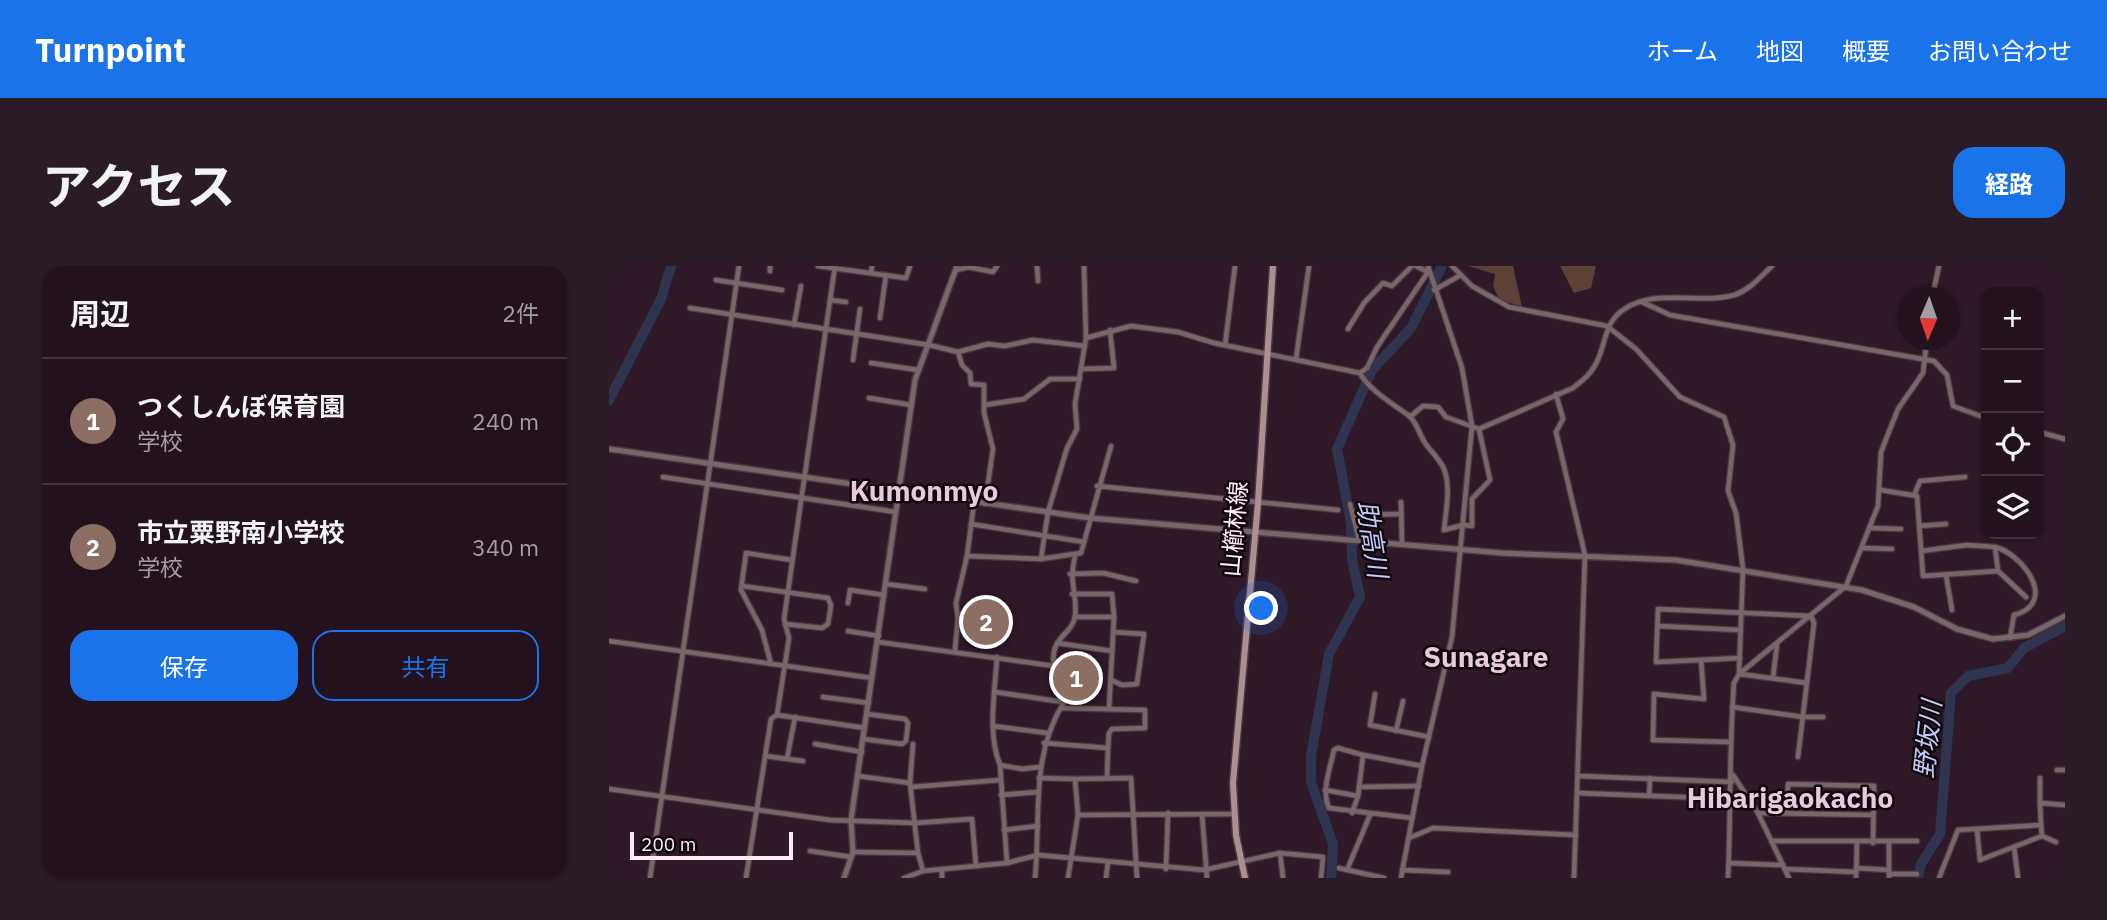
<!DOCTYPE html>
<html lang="ja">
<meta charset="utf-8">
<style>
:root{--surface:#23121e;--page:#2b1b27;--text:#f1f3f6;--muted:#a39ea4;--line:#40323c;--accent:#1a73e8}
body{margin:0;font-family:"IBM Plex Sans","Noto Sans JP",sans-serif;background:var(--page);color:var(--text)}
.controls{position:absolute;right:21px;top:21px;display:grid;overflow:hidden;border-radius:14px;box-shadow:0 2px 5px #0004}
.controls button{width:63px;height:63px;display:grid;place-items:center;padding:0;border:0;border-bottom:2px solid var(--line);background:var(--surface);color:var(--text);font:35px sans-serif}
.compass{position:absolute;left:1288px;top:21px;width:63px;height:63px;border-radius:50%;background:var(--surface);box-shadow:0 2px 5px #0004;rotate:182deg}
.scale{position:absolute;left:21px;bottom:18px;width:163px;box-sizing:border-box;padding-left:7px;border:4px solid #fcebf5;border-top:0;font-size:19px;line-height:24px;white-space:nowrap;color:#fcebf5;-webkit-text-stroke:5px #11070e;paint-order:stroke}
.you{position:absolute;left:653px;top:343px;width:24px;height:24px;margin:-18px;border:5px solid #fff;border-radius:50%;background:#1a73e8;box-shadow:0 0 0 10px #1a73e833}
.badge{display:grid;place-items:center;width:46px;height:46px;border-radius:50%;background:var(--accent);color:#fff;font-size:23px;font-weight:700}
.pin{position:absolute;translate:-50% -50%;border:4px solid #fff;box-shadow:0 2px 7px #0006}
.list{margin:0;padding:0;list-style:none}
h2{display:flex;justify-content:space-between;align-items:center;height:91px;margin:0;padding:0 28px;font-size:30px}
h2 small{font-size:23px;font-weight:400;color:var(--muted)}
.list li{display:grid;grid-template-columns:46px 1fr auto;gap:21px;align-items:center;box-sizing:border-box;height:126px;padding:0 28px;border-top:2px solid var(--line)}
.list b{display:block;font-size:26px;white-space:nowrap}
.list p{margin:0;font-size:23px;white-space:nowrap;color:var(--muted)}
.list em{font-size:23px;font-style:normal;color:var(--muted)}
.actions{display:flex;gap:14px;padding:21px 28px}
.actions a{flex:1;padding:16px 0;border:2px solid var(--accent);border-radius:21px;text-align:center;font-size:24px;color:var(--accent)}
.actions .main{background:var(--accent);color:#fff}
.icon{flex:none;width:38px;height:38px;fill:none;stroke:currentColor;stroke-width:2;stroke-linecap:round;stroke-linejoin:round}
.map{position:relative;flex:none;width:1456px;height:612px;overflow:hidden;border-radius:21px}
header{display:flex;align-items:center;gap:42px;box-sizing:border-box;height:98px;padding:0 35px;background:var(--accent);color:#fff}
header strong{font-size:33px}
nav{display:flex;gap:38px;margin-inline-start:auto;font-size:24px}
.intro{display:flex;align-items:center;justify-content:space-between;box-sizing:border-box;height:168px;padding:0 42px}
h1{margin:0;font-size:49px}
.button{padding:18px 32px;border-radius:21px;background:var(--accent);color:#fff;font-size:24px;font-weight:700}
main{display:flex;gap:42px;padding:0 42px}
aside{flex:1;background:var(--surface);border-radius:21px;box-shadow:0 2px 5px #0004}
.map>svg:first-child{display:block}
</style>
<header>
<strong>Turnpoint</strong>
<nav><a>ホーム</a><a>地図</a><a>概要</a><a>お問い合わせ</a></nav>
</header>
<div class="intro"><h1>アクセス</h1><a class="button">経路</a></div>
<main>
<aside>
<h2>周辺<small>2件</small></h2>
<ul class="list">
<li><span class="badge" style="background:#8d6e63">1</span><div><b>つくしんぼ保育園</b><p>学校</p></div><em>240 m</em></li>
<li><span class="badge" style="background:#8d6e63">2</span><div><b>市立粟野南小学校</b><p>学校</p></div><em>340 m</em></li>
</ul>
<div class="actions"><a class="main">保存</a><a>共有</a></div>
</aside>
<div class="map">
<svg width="1456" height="612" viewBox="0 0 1456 612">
<rect width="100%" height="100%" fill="#2f1828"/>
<g fill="#5c4134">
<polygon points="859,0 904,0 913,41 890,33 884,20 886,8"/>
<polygon points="951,0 987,0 982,22 965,27"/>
</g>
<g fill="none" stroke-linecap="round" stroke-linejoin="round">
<g stroke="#2f3550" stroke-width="10">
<polyline points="0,134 52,33 62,0"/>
<polyline points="722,612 724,578 702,516 702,490 720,388 751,331 743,293 742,257 728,183 763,104 802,62 833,0"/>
<polyline points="1309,612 1312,598 1331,568 1342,427 1359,410 1399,402 1415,382 1456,360"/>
</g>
<defs>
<g id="minor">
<polyline points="209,0 297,12 301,0"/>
<polyline points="428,0 429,15"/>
<polyline points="843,0 863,20 900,41 998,60 1027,83 1071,131 1115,151 1124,179 1119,225 1127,247 1134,303 1130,407"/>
<polyline points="1455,0 1456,0"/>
<polyline points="347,4 360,1 384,6 388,0"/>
<polyline points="161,5 161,0"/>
<polyline points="262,7 263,0"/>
<polyline points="107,14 173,24"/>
<polyline points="825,24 852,9"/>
<polyline points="1323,32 1330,0"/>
<polyline points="221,34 237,36"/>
<polyline points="1033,36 1061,49 1325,95 1338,109 1344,140 1377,152"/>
<polyline points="81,42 320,79 349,86 379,78 396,80 424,74 476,80"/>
<polyline points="271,52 277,9"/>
<polyline points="185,59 192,20"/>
<polyline points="739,63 755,37 774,17 783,20 803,0"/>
<path d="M477,72l45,-12 47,6 36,11 146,30c7,15 34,32 48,42 8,5 11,19 17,28 5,7 12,14 17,22 10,17 4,45 2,65l19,-5 9,1v-27l18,-19 -11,-51"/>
<polyline points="616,79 626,0"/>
<polyline points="349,86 353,99 361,107 362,118 375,119 375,147 384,183 376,238"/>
<polyline points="687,93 700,0"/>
<polyline points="244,94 251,43"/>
<polyline points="262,97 309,104"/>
<polyline points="473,103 505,102 501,64"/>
<polyline points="751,107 758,102 768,81 819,6 807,0"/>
<polyline points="947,128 954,153 947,166 976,289 965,612"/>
<polyline points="260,132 302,139"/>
<polyline points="375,139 415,133 441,113 471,113"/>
<path d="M802,150l12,-10 15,1 8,10 33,12 94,-41c6,-5 14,-10 19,-18 15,-19 9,-45 31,-60 33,-23 75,-5 111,-15 16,-5 26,-18 38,-29"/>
<polyline points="1430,166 1456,173"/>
<polyline points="54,211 287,246"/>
<polyline points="488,220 729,244"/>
<polyline points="1272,224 1308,230 1314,310 1389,305 1417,331"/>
<polyline points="1306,227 1311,215 1356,211"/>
<polyline points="792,236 793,278"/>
<polyline points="741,238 750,274"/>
<polyline points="744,249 792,248"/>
<polyline points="362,258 475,276"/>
<polyline points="1310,260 1337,258"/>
<polyline points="1261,262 1292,263"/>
<path d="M1386,281c28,7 64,56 19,68l-4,23"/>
<polyline points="1254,282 1283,283"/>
<polyline points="1312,285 1358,279 1386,281 1389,305"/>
<polyline points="358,290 432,293 472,287 502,180"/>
<polyline points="432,293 439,246 458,182 468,163 466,138 477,72 475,0"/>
<polyline points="461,308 494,307 527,315"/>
<polyline points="1337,309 1343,344"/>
<polyline points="277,318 316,323"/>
<polyline points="133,320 219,332 222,339 219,358 213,362 176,358"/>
<polyline points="463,328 503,328 505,351"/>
<polyline points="239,337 241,324 275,329"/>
<polyline points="466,351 505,351 500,443"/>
<polyline points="1049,360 1131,364"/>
<polyline points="239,365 270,370"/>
<polyline points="0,375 263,412"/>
<polyline points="269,376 445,400"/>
<polyline points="448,377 503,385"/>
<polyline points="346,384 349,353 347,337 358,290 365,237"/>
<path d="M388,391c-2,34 -10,76 3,108l22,4 18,-2"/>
<polyline points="1092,394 1131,392"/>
<polyline points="162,398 153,364 132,324 137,287 183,294"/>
<polyline points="1131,408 1198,417"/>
<polyline points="1164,412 1168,378"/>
<polyline points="502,414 513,419 528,418 535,368 504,366"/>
<polyline points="386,426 454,436"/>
<polyline points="766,428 761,459 820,471"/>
<polyline points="214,431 260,437"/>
<polyline points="1123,441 1194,451 1214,451"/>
<polyline points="452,442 536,444 536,462 503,463 500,467 499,482"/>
<polyline points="168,449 256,462"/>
<polyline points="384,460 438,467"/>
<polyline points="787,465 794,435"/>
<polyline points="254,473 293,478 297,475 299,457 296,453 258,448"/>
<polyline points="1120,476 1044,474 1045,428 1095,433 1092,394 1047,396 1049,343 1201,350"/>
<polyline points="435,477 499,482 498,512"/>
<polyline points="206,478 253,486"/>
<polyline points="754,489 813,500"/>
<polyline points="156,490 194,495"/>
<polyline points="1189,491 1205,357 1202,350"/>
<polyline points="178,493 186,451"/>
<polyline points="391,499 398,597"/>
<polyline points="1448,504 1456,504"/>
<polyline points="1124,509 1149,547 1180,612"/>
<polyline points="249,510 301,517 309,587 314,605"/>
<polyline points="970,510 1123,516"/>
<polyline points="430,512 466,513"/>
<polyline points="1431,512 1431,537"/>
<polyline points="301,517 304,478"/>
<polyline points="302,521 391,514"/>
<polyline points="750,521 810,520"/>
<polyline points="0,523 221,554 306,557 363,553 367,600"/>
<path d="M716,524l33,6 5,-41 -25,-7 -4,2c-4,19 -13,40 -5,58l83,10"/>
<polyline points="969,527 1122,533"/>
<polyline points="392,529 429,526"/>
<polyline points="1040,530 1041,512"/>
<polyline points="743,547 749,530"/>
<polyline points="1149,547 1264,549"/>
<polyline points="1178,547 1179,518 1265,520 1264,577"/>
<polyline points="593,548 598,612"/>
<polyline points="469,549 625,548"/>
<polyline points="395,564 429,560"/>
<polyline points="1368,564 1371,594 1433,570 1432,559"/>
<polyline points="1433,570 1447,576"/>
<polyline points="800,572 824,562 967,569"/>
<polyline points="1163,575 1308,575"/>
<polyline points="1405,581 1409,612"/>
<polyline points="201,585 242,591"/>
<polyline points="244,586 309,587"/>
<polyline points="671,587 674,612"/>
<polyline points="1120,597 1174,599"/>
<polyline points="730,602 775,612"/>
<polyline points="1247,602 1280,604"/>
<polyline points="557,603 559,547"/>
<polyline points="1176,603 1247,606"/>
<polyline points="738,604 761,549"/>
<polyline points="793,604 839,606"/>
<polyline points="1280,608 1308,608"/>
<polyline points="41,612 130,0"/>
<polyline points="137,612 162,453 168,449 180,372 175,353 226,0"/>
<polyline points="295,612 314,605 398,597 429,589 595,604 671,587 714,591 712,612"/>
<polyline points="333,612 333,603"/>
<path d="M426,612c6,-61 -5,-122 29,-176 -2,-19 -15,-35 -9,-54 5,-14 18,-17 20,-32 3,-22 -7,-32 0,-60"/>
<polyline points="459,612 469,549 466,513 522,512 528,612"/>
<polyline points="497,612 499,596"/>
<polyline points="792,612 813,500 843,371 863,160 853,102 819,0"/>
<path d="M1119,612c3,-65 1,-130 6,-195l5,-9 107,-88 32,-80 3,-54 17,-43 25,-36 4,-33"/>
<polyline points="1247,612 1248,576"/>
<polyline points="1280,612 1280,577"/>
<polyline points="1330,612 1349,564 1432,559 1431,537 1456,539"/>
</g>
<g id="tertiary">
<polyline points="0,183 481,252 893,287 1067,294 1253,324 1305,341 1348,363 1384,373 1419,369 1456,350"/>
<polyline points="235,612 244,586 242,554 306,114 348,0"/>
</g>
<polyline id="secondary" points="636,612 627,569 624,517 649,237 664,0"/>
</defs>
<use href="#minor" stroke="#4c3645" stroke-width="7"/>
<use href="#tertiary" stroke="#4c3645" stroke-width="8"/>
<use href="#secondary" stroke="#4c3645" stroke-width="9"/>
<use href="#minor" stroke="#786769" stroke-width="4.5"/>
<use href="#tertiary" stroke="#786769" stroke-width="5"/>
<use href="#secondary" stroke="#ab8f91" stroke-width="6"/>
</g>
<g text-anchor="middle" stroke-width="5" stroke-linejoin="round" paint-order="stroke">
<g font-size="24" fill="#fcebf5" stroke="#11070e">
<text transform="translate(626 263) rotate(-85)" y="8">山櫛林線</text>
</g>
<g font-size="26" font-style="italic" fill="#c0cbf7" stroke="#11070e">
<text transform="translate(763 273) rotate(81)" y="9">助高川</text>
<text transform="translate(1319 473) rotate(-84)" y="9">野坂川</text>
</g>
<g font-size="28" font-weight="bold" fill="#e8c9dd" stroke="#11070e">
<text x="315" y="235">Kumonmyo</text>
<text x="877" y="401">Sunagare</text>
<text x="1181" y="542">Hibarigaokacho</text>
</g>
</g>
</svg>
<div class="controls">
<button>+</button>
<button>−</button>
<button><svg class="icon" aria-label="locate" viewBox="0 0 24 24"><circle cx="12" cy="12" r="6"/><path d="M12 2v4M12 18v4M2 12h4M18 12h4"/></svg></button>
<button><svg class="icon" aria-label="layers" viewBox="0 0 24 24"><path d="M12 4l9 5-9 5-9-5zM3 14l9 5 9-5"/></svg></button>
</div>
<svg class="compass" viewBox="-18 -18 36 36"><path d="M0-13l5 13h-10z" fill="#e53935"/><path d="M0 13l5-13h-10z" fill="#a39ea4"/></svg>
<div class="scale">200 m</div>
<div class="you"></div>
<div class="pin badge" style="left:467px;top:412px;background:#8d6e63">1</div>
<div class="pin badge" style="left:377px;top:356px;background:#8d6e63">2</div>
</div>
</main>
